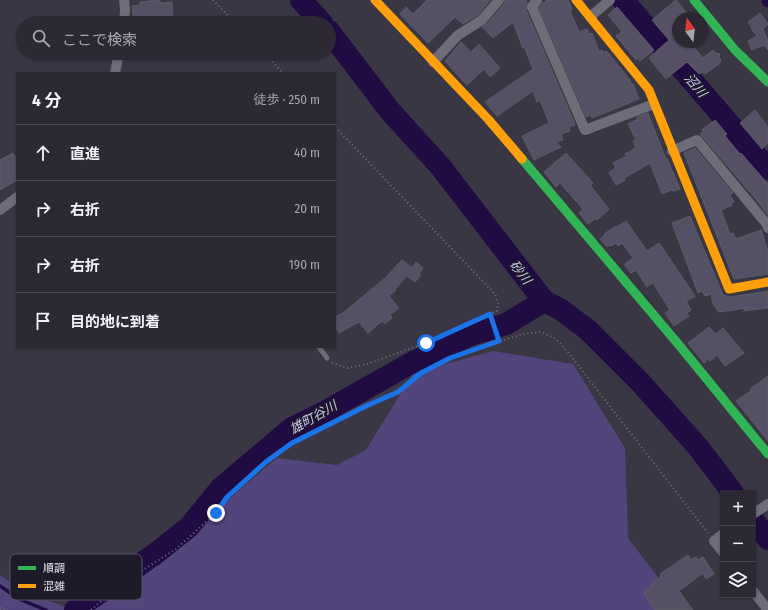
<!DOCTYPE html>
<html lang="ja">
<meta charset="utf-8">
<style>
:root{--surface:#2c2934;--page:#34313c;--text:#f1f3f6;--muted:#a6a6ac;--line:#48454f}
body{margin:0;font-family:"Fira Sans Condensed","Noto Sans JP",sans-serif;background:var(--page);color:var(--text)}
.controls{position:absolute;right:12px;bottom:12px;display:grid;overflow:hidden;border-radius:0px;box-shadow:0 1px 3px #0004}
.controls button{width:36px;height:36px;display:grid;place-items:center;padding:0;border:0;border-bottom:1px solid var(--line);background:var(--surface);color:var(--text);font:20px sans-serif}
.compass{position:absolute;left:672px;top:12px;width:36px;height:36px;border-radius:50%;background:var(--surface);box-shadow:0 1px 3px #0004;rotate:345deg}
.stop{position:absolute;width:12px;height:12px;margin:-9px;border:3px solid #1a73e8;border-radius:50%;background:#fff}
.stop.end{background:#1a73e8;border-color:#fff;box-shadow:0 1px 4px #0008}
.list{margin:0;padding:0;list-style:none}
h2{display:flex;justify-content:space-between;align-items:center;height:52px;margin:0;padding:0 16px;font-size:17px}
h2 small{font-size:13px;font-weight:400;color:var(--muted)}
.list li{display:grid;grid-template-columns:26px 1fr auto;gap:12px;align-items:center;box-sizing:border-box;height:56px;padding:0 16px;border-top:1px solid var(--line)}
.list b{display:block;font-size:15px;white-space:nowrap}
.list em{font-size:13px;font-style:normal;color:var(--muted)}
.icon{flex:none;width:22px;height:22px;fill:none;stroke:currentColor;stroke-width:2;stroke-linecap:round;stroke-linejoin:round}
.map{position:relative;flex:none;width:768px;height:610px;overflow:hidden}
.search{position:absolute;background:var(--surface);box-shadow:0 1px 3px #0004;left:16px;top:16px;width:320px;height:44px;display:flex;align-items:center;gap:10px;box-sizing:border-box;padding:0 14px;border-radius:22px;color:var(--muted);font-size:15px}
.panel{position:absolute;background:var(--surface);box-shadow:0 1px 3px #0004;left:16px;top:72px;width:320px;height:276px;border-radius:0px}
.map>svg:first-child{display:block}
</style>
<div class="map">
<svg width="768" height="610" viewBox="0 0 768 610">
<rect width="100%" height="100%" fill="#3a3745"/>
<polygon fill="#51457b" points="493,351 573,364 625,448 628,538 683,610 0,610 0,575 26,593 64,606 98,584 120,596 230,498 277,458 337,465 366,450 413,373"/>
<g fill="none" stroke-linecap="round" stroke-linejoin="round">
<polyline stroke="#200b42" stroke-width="3.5" points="0,586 19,599 46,610"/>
<polyline stroke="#200b42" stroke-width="13" points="768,0 768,1"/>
<g stroke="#200b42" stroke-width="22">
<polyline points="301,0 322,23"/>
<polyline points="623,0 768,169"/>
<polyline points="329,31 390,111 440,166 544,301 560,309 588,330 640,382 698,447 733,493"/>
<polyline points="753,520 768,539"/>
<polyline points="75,610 155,554 189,527 221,488 292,428 326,411 413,362 468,336 506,324 544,301"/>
</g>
</g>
<g fill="#565065" stroke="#5e5b67">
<polygon points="160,0 160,3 172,2 173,19 162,20 162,23 134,23 132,6 140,5 140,2"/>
<polygon points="427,0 490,0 478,15 463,24 455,17 428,43 400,14 406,7 413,14"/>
<polygon points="505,0 526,0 527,3 526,10 574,122 575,125 569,127 570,131 561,134 563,140 556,142 561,147 534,160 522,136 549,123 540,100 537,102 533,91 497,116 485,102 533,69 525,48 523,48 513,22 493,38 482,27 487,24 504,4"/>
<polygon points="546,0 568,0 572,9 570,11 579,32 587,29 589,34 592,33 599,51 602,50 603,53 606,51 609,54 630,80 632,85 633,84 639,99 592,118 591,115 586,117 539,8 542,3 546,2"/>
<polygon points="676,0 691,18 678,18 678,42 689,42 703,58 713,50 715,53 720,54 719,57 721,60 720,63 705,74 702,72 699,74 687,62 666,79 649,58 669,40 652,20"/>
<polygon points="617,7 654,50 640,61 638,58 636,60 616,36 622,32 608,15"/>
<polygon points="760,13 768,24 763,29 768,41 768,50 764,45 752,50 748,41 757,36 751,28 752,27 748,22"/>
<polygon points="461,42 471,52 479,44 500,68 490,77 484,69 467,85 445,61"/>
<polygon points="755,110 768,127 768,143 762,149 740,123"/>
<polygon points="648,113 666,159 667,158 680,189 673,191 672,190 662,194 650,163 624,178 625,180 616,185 609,172 616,168 613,163 627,156 625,154 636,148 633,141 636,140 628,124 638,119 637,117"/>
<polygon points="715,120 727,134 725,136 740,154 741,153 768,184 768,215 755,198 700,134 704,131 702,130"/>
<polygon points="695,148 733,193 730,195 734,202 731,203 732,205 721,210 730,234 733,233 736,239 761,230 768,251 768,274 734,279 684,153"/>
<polygon points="13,153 17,160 17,180 0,190 0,160"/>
<polygon points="566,153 593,183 590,185 609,209 597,220 596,218 588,224 579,213 583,209 560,183 556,187 544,172"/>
<polygon points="690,216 723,295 730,297 768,291 768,308 743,311 747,308 719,312 713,304 711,294 705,296 702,291 698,293 672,223"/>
<polygon points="626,221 647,251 659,243 695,296 686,301 691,310 687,313 689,316 674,326 665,313 670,310 653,283 647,287 636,270 631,273 625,266 625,264 633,258 622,243 618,246 616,243 611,246 610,245 607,247 600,239 605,235 604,234 616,226 617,227"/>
<polygon points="402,260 412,268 416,262 423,268 419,274 421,275 415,282 407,276 395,289 396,290 389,296 399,308 390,315 392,318 385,324 382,321 368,333 359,322 339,333 335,326 335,317 343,313 384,279"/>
<polygon points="709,327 716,334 723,328 744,353 725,366 717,355 710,361 708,359 704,363 688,343"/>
<polygon points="768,376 768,441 736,401 751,391 750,389"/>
<polygon points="688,555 691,560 696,557 698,560 703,557 714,574 706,579 703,573 679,591 693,610 655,610 644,593 651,588 650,587 661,576 660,574"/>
</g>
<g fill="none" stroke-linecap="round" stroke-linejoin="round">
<g stroke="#72707b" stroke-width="2" stroke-dasharray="1 3" stroke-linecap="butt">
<polyline points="213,0 235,23"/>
<polyline points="264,53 283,73"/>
<polyline points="490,314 499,341"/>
<polyline points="332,363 348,368 367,364 426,343 497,311 498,303 495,294 335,127"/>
<polyline points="0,608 6,610"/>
<polyline points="91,610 107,596 146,568 176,549 216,513 227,497 267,461 292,443 366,406 398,392 421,373 450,358 523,334 541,332 556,339 567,351 708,533"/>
</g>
<polyline stroke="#6e6c79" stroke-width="5" points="319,347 327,358"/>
<g stroke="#6e6c79" stroke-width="10">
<polyline points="537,0 532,7 585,130 654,104"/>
<polyline points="590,17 610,0"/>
<polyline points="124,23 125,10 124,0"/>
<polyline points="433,62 458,35 482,20 499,0"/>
<polyline points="115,73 119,53"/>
<polyline points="672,151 697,140 766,223 768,228"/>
<polyline points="0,210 17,197"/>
<polyline points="753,514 768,504"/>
<polyline points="723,534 714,541 723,552"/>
<polyline points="753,591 768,610"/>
</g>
<g stroke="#30b455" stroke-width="9">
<polyline points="694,0 735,50 768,82"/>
<polyline points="522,159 679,345 768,454"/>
</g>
<g stroke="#ff9f0a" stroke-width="9">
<polyline points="375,0 488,119 522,159"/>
<polyline points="576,0 649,90 729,289 768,282"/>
</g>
</g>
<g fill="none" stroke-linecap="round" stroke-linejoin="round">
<polyline stroke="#1a73e8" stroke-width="5" points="216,513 227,497 267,461 292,443 366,406 398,392 421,373 450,358 499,341 490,314 426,343"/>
</g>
<g text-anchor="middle" stroke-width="3" stroke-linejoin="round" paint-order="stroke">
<g font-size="13" font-style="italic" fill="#cec7f4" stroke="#1d1b27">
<text transform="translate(696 85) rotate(50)" y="5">沼川</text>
<text transform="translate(521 272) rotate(52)" y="5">砂川</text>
<text transform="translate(313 417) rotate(-30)" y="5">雄町谷川</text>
</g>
</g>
<rect x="10" y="554" width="132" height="46" rx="6" fill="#1d1b27" stroke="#595664" stroke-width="1"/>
<rect x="18" y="566" width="18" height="4" fill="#30b455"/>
<rect x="18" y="584" width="18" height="4" fill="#ff9f0a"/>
<g font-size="11" fill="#e4e1f2">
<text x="43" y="572">順調</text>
<text x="43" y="590">混雑</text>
</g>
</svg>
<div class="controls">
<button>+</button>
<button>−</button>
<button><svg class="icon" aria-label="layers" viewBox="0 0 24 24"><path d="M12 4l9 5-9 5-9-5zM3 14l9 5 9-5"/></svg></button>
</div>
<svg class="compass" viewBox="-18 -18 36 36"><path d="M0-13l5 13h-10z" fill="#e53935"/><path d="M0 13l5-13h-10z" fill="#a6a6ac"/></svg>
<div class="stop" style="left:426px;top:343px"></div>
<div class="stop end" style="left:216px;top:513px"></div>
<div class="search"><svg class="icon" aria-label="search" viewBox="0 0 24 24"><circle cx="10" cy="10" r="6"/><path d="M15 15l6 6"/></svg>ここで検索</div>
<section class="panel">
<h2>4 分<small>徒歩 · 250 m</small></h2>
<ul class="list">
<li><svg class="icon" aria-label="ahead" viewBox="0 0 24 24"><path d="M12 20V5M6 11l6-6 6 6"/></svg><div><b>直進</b></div><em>40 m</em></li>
<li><svg class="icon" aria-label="right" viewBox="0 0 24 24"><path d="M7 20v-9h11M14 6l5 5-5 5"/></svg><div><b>右折</b></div><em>20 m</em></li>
<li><svg class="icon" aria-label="right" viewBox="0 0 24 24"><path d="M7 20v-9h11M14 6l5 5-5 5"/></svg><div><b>右折</b></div><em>190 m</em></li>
<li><svg class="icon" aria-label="arrive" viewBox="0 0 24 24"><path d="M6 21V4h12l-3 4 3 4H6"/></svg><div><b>目的地に到着</b></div></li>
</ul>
</section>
</div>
